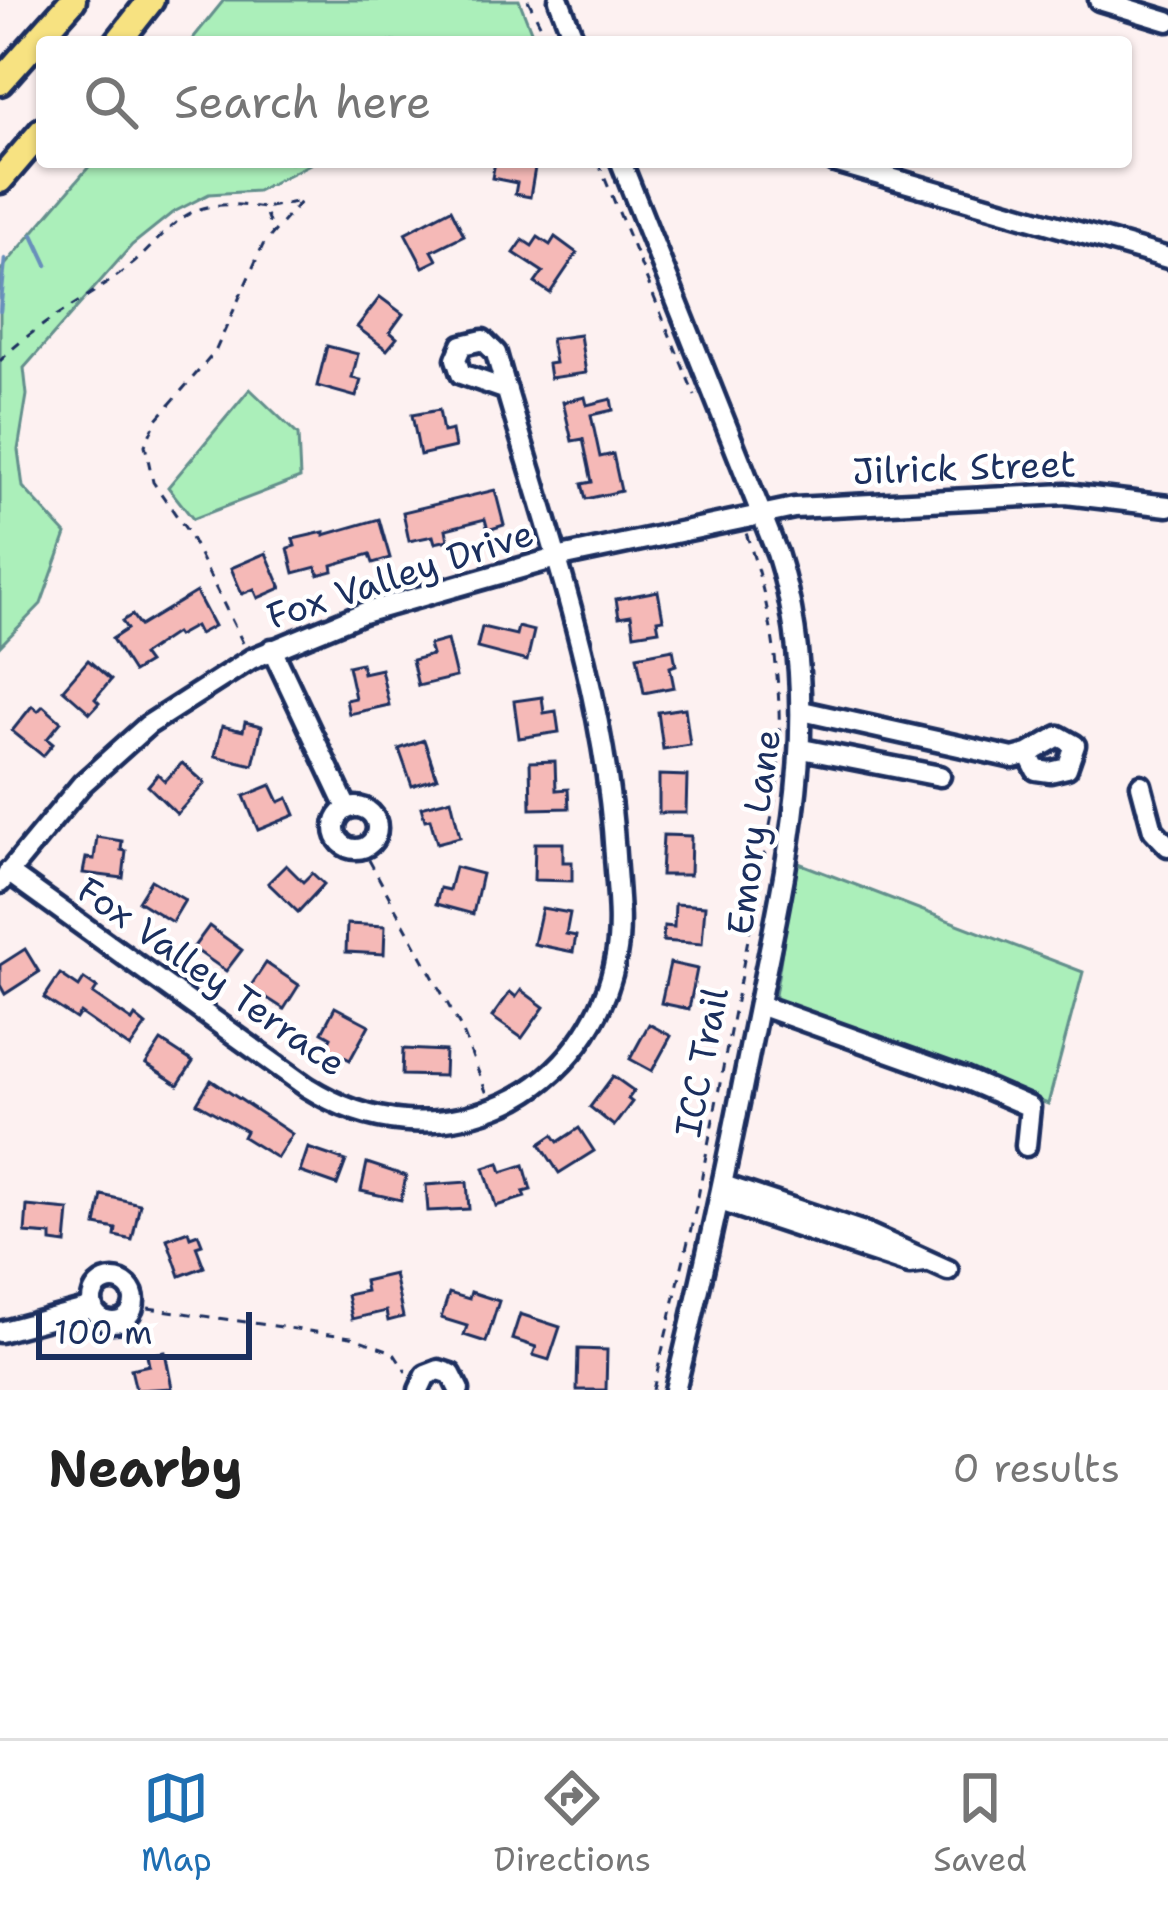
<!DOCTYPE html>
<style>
:root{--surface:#fff;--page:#f2f2f2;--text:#222;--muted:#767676;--line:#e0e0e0;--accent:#1f6fb2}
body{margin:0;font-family:"Shantell Sans",sans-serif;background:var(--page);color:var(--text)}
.scale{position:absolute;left:36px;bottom:30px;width:216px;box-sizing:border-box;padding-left:12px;border:6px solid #1b2f5e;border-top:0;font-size:33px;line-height:42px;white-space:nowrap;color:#1b2f5e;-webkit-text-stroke:9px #fff;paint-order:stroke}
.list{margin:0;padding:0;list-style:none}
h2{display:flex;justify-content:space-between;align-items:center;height:156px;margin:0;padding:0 48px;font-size:51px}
h2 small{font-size:39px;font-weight:400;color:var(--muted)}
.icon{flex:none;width:66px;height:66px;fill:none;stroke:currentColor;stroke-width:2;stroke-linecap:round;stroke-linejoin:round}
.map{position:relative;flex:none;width:1168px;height:1390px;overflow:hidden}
.search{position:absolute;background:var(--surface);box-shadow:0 3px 9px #0004;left:36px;right:36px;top:36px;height:132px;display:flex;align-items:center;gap:30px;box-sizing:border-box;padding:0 42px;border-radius:12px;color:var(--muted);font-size:45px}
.sheet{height:348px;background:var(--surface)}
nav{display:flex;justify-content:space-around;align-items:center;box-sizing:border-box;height:168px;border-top:3px solid var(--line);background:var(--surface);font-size:33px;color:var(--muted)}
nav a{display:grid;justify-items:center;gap:6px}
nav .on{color:var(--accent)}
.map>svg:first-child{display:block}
</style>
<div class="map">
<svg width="1168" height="1390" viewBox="0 0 1168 1390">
<rect width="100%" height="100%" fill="#fdf1f1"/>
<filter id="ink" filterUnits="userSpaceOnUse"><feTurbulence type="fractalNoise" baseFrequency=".00833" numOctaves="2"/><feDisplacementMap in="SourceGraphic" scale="24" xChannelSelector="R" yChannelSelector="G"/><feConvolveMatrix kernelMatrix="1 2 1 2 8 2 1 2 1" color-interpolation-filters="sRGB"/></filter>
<g filter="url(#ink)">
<g fill="#abefba" stroke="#638f8c" stroke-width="3">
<polygon points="224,0 519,0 533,36 528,42 190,42"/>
<polygon points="93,162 314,162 257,191 209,194 172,213 132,245 24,368 27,395 18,450 23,487 66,534 41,604 0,646 0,271"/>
<polygon points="250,389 298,435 300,478 193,519 168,487"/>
<polygon points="796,862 1083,972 1048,1104 774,1002"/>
</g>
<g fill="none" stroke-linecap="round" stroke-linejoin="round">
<g stroke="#688fbb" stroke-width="4.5">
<polyline points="33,235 47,265"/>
<polyline points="0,311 5,259"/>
</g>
</g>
<g fill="#f5b9b7" stroke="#1b2f5e" stroke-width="3">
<polygon points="495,162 536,162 530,197 515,194 517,183 492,178"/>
<polygon points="451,209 464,235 432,251 437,260 423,267 405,233"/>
<polygon points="538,237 550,245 555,237 577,253 550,293 535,283 543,272 514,253 523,240 532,246"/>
<polygon points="380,297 403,314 390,332 397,338 387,350 357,327"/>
<polygon points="580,335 586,373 550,378 548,364 555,363 551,339"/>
<polygon points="327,346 358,354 352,378 361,380 356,397 317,386"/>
<polygon points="585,397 587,405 611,399 613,410 591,415 600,457 613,454 621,491 586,499 582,484 592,482 583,439 572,441 563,402"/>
<polygon points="439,410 443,432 452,430 455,447 420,455 412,415"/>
<polygon points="495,490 504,525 488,530 485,519 446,529 448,540 435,543 433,536 409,541 403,512"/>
<polygon points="379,519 390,558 373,563 370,554 332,565 333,571 318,575 316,567 294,573 288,548 295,546 293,539 324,532 324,535"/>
<polygon points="266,553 281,588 258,598 254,589 242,594 231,568"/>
<polygon points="658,591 663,619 657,620 659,630 634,634 631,615 619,617 616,599"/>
<polygon points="196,592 214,626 199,634 195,626 177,636 175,633 142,655 148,663 133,672 112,639 127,629 122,621 132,615 140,626"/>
<polygon points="482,627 516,635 518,627 534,631 527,661 477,648"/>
<polygon points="447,640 456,677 418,686 412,660 432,655 429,645"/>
<polygon points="673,649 676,665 670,667 674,687 644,693 637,656"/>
<polygon points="88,660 111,680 95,699 99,703 90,713 63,689"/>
<polygon points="361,663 363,673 381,669 389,705 349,714 346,700 355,698 348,666"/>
<polygon points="542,697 544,713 556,711 559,732 519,738 514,701"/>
<polygon points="32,706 38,711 43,706 61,722 47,739 53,744 43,756 12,731"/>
<polygon points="685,708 690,745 663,749 658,712"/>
<polygon points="245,722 262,726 253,765 215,756 222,726 243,731"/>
<polygon points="424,740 437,778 412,786 399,749"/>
<polygon points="555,761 556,790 568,789 569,808 531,809 530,762"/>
<polygon points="182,763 205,783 177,814 148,786 158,774 165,781"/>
<polygon points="659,775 687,776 686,813 659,813"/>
<polygon points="271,785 279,802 288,798 295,815 258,830 244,796"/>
<polygon points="451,799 460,837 437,843 430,819 425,820 421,807"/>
<polygon points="663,835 691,836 690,875 661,875"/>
<polygon points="97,837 122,841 121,850 126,851 123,878 83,873 86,858 94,859"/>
<polygon points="535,843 563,843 563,862 572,862 572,881 534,880"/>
<polygon points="286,865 303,882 312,873 324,884 298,912 268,883"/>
<polygon points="455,867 482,874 473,914 436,904 440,888 449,890"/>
<polygon points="151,880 185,900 172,922 138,901"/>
<polygon points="675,904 705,906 702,944 663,941 664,926 674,927"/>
<polygon points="542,908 570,913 566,934 576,936 573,952 534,944"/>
<polygon points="347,924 385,926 384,954 346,952"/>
<polygon points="209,926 242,950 226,971 193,948"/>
<polygon points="25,949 39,972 5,994 0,985 0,965"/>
<polygon points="266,963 299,985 284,1009 250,987"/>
<polygon points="670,963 697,969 689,1009 661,1003"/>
<polygon points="60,974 79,987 84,979 97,988 93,994 132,1021 135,1016 146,1025 130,1048 80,1013 76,1019 44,998"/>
<polygon points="521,990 544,1007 522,1038 492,1017 510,992 516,997"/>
<polygon points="335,1007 369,1025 350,1060 326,1047 331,1037 322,1032"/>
<polygon points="649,1024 671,1036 652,1071 630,1059"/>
<polygon points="161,1041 193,1062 178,1085 146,1064"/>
<polygon points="403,1049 445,1051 444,1076 402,1075"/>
<polygon points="613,1076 634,1091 628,1099 632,1102 614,1126 590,1107"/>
<polygon points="211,1080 292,1134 277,1158 243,1137 246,1131 197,1103"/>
<polygon points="579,1128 594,1151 559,1173 540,1144 553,1135 558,1142"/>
<polygon points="308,1148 346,1161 337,1185 300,1172"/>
<polygon points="367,1163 406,1176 401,1200 361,1191"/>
<polygon points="499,1163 502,1172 524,1165 531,1190 523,1192 525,1197 496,1206 484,1168"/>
<polygon points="467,1182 469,1209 428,1211 426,1185"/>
<polygon points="102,1195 140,1204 132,1240 115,1236 116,1229 96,1225"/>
<polygon points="27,1206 69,1210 66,1244 51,1242 51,1235 25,1233"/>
<polygon points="188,1231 190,1237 198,1234 202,1244 196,1246 204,1267 180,1276 167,1239"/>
<polygon points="394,1274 403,1317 388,1321 386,1311 352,1319 347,1295 366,1291 364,1281"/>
<polygon points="471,1292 499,1301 486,1342 464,1335 467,1326 441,1318 449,1293 469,1299"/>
<polygon points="520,1314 560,1327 549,1360 533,1355 536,1347 512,1339"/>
<polygon points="578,1349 607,1350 606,1390 577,1390"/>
<polygon points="165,1352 172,1388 136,1390 131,1369 149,1365 147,1355"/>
</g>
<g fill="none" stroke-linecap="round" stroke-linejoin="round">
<defs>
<g id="minor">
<polyline points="559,0 575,42"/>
<polyline points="1099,0 1168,21"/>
<path d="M621,162l156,391c50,157 9,314 -22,470 -24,123 -50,245 -80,367"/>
<polyline points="835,162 1168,258"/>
<polyline points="272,649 347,808"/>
<polyline points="802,711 1013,758 1028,754 1059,736 1075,745 1067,768 1050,772 1036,770 1028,754"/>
<polyline points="802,749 940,776"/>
<polyline points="1141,785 1153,830 1168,846"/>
<circle cx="356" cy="828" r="21"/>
<path d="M8,872l299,215c62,39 131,46 199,16 58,-27 99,-84 110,-147 6,-32 1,-67 -1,-100 -10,-176 -72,-334 -119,-503l-13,-13 -21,5 -6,14 5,15 46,16"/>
<polyline points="0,883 82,784 148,725 251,659 363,613 556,558 794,508 1066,494 1168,506"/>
<polyline points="759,1005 963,1078 1030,1107 1026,1146"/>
<polyline points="723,1185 864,1232 948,1270"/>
<polyline points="720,1201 909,1264 925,1262"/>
<circle cx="113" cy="1301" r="21"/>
<polyline points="0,1332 93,1307"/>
<polyline points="419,1390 426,1375 439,1370 451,1374 459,1390"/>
</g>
<g id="highway">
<polyline points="118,42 151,0"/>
<polyline points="0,82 73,0"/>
<polyline points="0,180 42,131"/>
</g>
</defs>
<use href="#minor" stroke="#1b2f5e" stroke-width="27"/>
<use href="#highway" stroke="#1b2f5e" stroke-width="33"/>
<g stroke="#1b2f5e" stroke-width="3" stroke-dasharray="9 9" stroke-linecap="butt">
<polyline points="528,0 549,42"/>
<polyline points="598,162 695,396"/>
<path d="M0,361c39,-41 92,-63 135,-99 21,-18 38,-44 65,-53 21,-7 43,-4 64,-1l9,26"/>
<polyline points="243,643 188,532 153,482 145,445 157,419 215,352 263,245 301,201 264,208"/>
<polyline points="369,860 462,1030 487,1094"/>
<polyline points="148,1308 351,1337 393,1352 406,1372"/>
<path d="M653,1390l43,-183 80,-412c9,-92 0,-175 -30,-262"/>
</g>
<use href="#minor" stroke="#fff" stroke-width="18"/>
<use href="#highway" stroke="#f7e281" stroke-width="24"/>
</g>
</g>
<g text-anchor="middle" stroke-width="9" stroke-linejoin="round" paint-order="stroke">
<g font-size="36" fill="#1b2f5e" stroke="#fff">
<text transform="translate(964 467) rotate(-2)" y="13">Jilrick Street</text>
<text transform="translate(400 574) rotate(-18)" y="13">Fox Valley Drive</text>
<text transform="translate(753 832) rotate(-82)" y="13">Emory Lane</text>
<text transform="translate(212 976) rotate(35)" y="13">Fox Valley Terrace</text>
<text transform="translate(701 1062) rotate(-79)" y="13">ICC Trail</text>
</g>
</g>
</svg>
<div class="scale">100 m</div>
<div class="search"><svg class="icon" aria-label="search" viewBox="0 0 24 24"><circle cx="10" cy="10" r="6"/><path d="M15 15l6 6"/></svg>Search here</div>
</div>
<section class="sheet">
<h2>Nearby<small>0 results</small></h2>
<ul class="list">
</ul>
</section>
<nav>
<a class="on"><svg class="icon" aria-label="map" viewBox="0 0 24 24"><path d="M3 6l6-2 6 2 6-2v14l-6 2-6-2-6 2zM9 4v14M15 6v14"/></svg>Map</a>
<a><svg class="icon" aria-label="directions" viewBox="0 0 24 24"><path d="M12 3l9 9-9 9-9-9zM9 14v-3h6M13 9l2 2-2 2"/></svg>Directions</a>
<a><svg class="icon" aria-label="saved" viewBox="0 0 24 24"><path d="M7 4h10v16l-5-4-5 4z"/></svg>Saved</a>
</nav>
